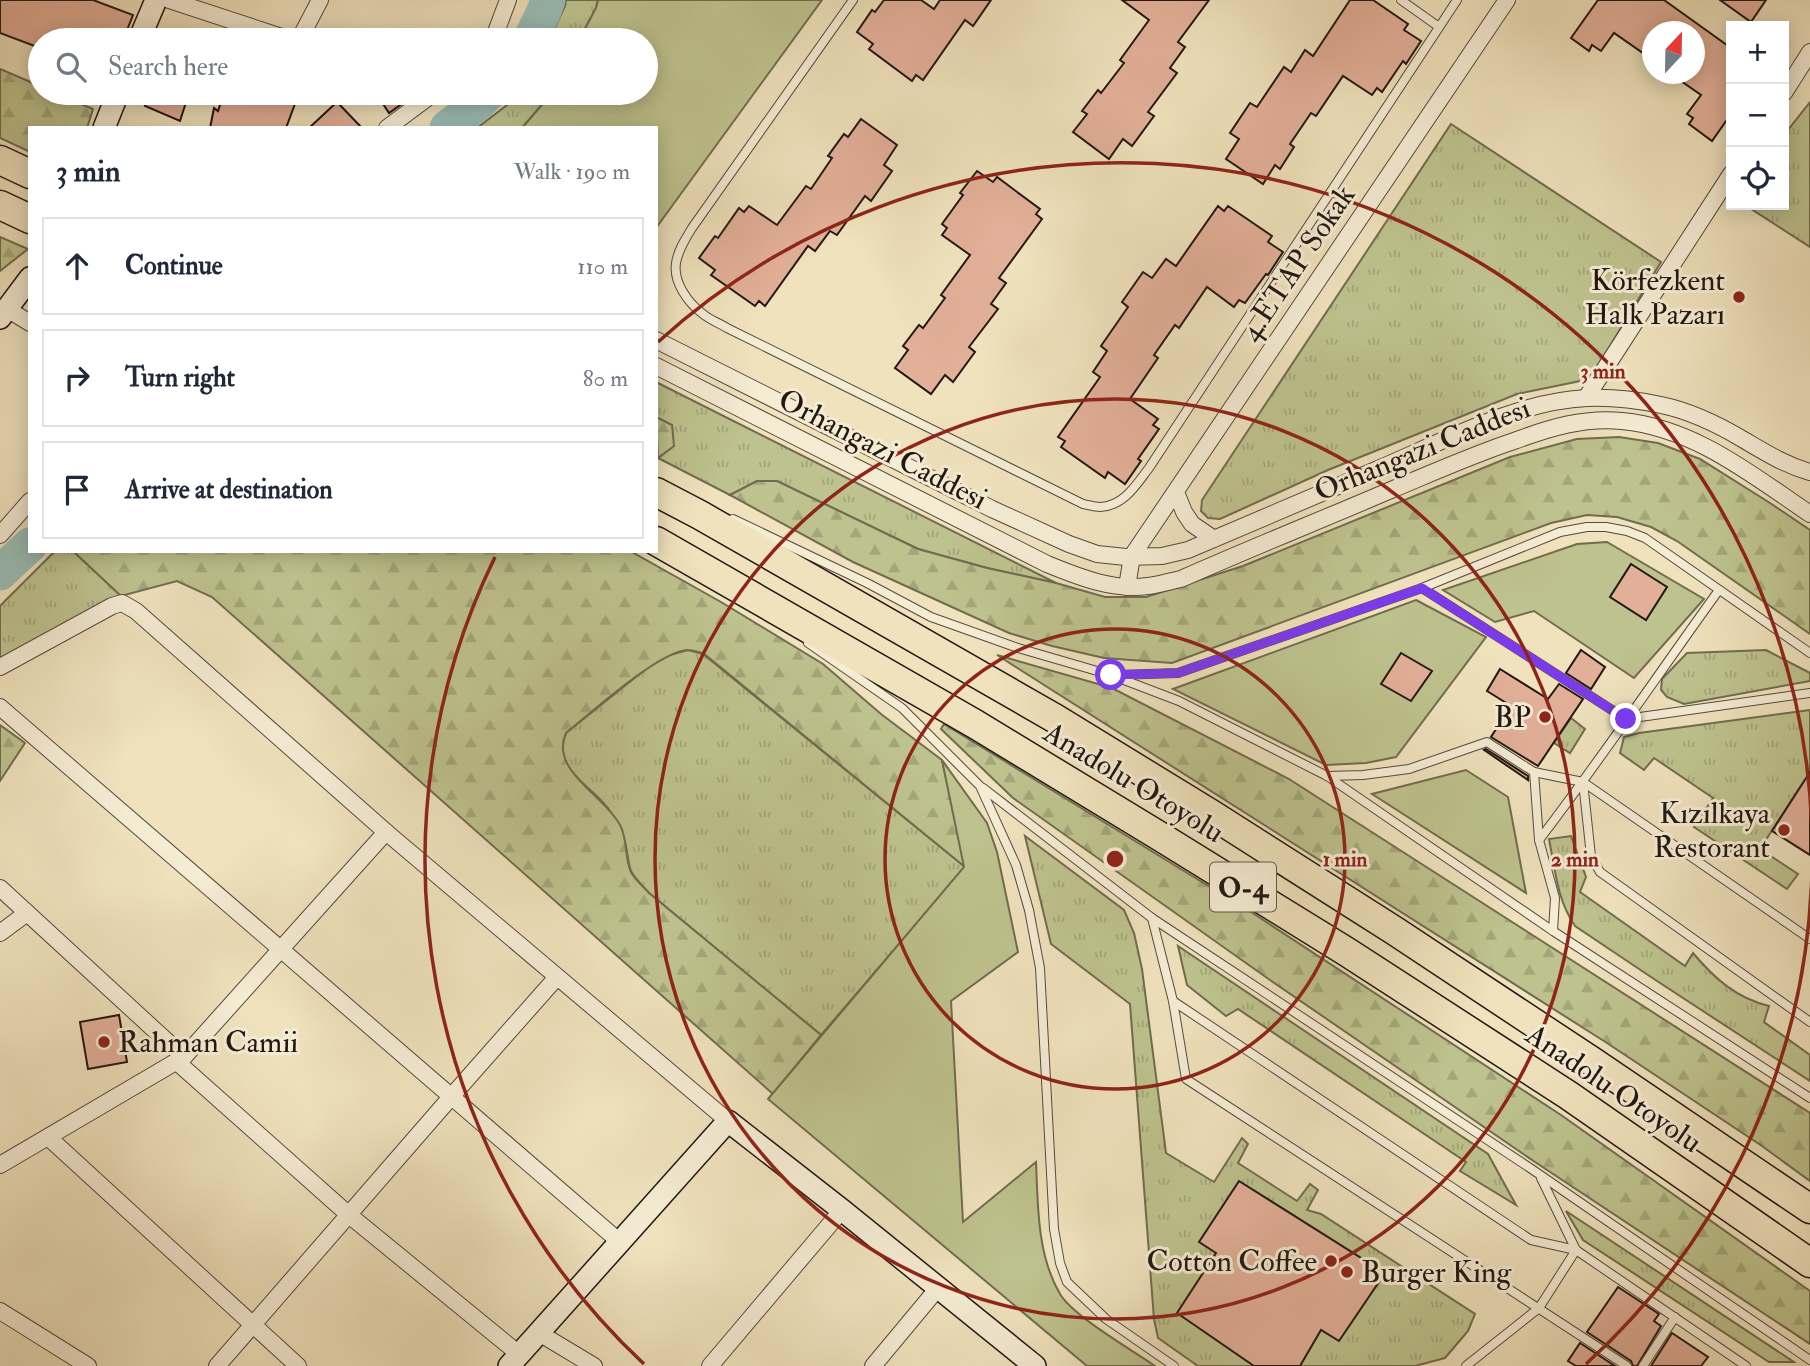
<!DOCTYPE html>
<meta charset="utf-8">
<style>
:root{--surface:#fff;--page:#f6f6f7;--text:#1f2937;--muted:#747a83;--line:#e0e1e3}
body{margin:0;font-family:"IM FELL Double Pica",serif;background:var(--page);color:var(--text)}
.controls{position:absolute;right:21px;top:21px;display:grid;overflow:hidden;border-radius:0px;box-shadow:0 4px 18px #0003}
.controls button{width:63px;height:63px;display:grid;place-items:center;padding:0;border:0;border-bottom:2px solid var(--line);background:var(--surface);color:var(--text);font:35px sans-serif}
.compass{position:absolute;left:1642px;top:21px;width:63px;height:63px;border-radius:50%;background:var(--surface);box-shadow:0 4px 18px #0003;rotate:22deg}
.stop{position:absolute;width:21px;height:21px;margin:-16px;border:5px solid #7c3aed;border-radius:50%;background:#fff}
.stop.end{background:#7c3aed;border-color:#fff;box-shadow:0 2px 7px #0008}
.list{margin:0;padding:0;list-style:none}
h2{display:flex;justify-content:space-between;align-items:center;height:91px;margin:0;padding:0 28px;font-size:30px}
h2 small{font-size:23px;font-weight:400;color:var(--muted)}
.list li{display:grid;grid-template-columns:46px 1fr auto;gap:21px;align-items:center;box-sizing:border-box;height:98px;margin:0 14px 14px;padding:0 14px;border:2px solid var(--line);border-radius:0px}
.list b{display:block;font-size:26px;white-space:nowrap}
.list em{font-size:23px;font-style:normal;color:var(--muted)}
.icon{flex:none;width:38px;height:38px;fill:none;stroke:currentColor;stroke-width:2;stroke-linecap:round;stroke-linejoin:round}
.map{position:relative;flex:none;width:1810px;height:1366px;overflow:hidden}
.search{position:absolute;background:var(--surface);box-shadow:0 4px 18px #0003;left:28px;top:28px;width:630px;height:77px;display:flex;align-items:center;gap:18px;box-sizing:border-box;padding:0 24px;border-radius:38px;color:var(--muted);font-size:26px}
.panel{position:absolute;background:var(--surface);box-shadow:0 4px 18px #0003;left:28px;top:126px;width:630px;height:427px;border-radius:0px}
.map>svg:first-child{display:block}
</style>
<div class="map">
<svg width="1810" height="1366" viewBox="0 0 1810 1366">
<defs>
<pattern id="grass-tufts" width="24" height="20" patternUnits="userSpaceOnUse" patternTransform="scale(1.75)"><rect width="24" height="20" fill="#bec28e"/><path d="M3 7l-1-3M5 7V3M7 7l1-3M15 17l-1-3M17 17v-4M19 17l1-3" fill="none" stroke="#a3a679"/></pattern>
<pattern id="forest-firs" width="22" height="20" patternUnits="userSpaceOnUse" patternTransform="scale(1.75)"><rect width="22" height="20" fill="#bec28e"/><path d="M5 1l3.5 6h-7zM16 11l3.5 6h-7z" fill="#a3a679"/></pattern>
</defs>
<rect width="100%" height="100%" fill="#efe2bd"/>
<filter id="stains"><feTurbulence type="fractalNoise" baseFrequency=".00286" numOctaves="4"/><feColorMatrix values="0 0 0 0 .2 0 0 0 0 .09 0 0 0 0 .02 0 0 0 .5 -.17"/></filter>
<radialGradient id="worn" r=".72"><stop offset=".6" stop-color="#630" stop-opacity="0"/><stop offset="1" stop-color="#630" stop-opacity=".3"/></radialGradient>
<g fill="url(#grass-tufts)" stroke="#706c50" stroke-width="2">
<polygon points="566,0 598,0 596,8 579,40 549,40 565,6"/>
<polygon points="517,93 552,93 522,128 477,128 507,105"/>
<polygon points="1810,102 1810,247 1748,207 1749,205 1784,205 1784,135"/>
<polygon points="1451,124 1661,262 1590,379 1517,394 1328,470 1220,519 1208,518 1201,511 1202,500"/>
<polygon points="656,382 1056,583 987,568 918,549 777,481 757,481 730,495 658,458 673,446 672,426 656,417"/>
<polygon points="55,551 73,551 121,596 0,659 0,606"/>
<path d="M688,650l15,4 262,213 -144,168 -172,-142c-6,-7 -14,-14 -18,-22 -4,-10 -3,-22 -7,-32 -3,-9 -8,-17 -12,-25 -12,-21 -38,-32 -47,-54 -4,-10 -3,-18 1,-27l86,-69 18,-9z"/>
<polygon points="1766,650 1810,673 1810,681 1684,704 1667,697 1661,690 1662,679 1687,653"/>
<polygon points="1810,710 1810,784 1804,781 1760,849 1798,874 1787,889 1694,827 1713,798 1654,758 1644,770 1620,753 1624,737 1639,733"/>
<polygon points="1571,718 1585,729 1570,753 1554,743"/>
<polygon points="1025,836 1124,910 1134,933 1142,969 1166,1153 1214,1182 1242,1138 1248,1144 1238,1163 1297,1201 1310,1184 1318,1190 1307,1210 1321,1214 1475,1314 1468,1331 1445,1358 1415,1366 1198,1366 1158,1338 1154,1319 1130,1004 1051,944"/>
<path d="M1571,836l15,41 -6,15 105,74 8,-13c21,25 43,45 76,53l-5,16 46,33v26l-156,-102 -79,-53c-18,-26 -20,-57 -26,-87z"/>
<polygon points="1178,946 1488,1154 1516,1205 1460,1171 1466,1162 1238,1009 1226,1016 1187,985"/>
<polygon points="1566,1211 1794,1362 1769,1362 1583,1240"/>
</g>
<g fill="url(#forest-firs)" stroke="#706c50" stroke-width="2">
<polygon points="0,69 40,86 40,93 55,93 93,109 87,128 30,128 30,152 0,138"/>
<polygon points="0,237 28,249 0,271"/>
<polygon points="656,417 672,425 674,446 658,458"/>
<polygon points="1619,437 1658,443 1700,459 1770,503 1810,530 1810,634 1677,541 1651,527 1617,517 1587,515 1551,523 1172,663 1104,658 1052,646 1009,633 853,562 730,495 757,481 777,481 918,549 987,568 1056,583 1105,597 1146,597 1243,566 1510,457 1577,439"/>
<path d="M73,551h557l91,51 102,62 58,50 61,46 23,107 -262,-214c-5,-1 -11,-3 -16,-3 -29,2 -96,63 -121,83 -17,37 39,63 54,92 8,14 4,32 11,47 4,8 12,14 18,21l172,142 -48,59 -561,-497 -35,-16 -56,15z"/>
<polygon points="997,655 1112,688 1289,779 1810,1113 1810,1181 1762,1146 1607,1043"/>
<polygon points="944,724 1251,912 1561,1115 1810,1291 1810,1344 1532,1160 1270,980 1013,798 941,729"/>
<polygon points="0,725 25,743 0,781"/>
</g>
<g fill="#bec28e" stroke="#706c50" stroke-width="2">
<polygon points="598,0 822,0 656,228 656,128 522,128 552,93 646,93 646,40 579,40 596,8"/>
<polygon points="1607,542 1704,599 1634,678 1534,611 1495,622 1443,590 1577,544"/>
<polygon points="1416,600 1486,637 1396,757 1366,763 1326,765 1173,689"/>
<path d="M942,760l45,63 10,29 21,100 -67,49 12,221 73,-60c2,44 1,93 24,132 13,22 72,56 95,72h-68l-319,-267 196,-232z"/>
<polygon points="1466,770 1508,797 1526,893 1372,794"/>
</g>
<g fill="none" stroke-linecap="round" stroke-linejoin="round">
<g stroke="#9abdb6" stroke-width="35">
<polyline points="530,40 544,11 548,0"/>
<polyline points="447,128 481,101 489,93"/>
<polyline points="0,573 30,545"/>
</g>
</g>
<g fill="#e2af98" stroke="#221712" stroke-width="2">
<polygon points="0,0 93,0 133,15 123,40 40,40 40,48 0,33"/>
<polygon points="884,0 921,0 934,9 940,0 991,0 973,26 965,20 923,80 916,75 912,81 869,49 873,44 857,32 872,10 875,12"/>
<polygon points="1122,0 1209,0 1178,42 1185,47 1170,68 1177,73 1148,112 1154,116 1132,146 1123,139 1109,159 1073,132 1087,114 1082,111 1098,90 1101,93 1124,63 1120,60 1149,20"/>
<polygon points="1350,0 1373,0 1408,24 1404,30 1421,41 1406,64 1403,61 1382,92 1377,88 1372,95 1343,76 1316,116 1311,113 1290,144 1294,147 1280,169 1275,165 1263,184 1226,159 1239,139 1230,133 1250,103 1257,107 1284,67 1291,72 1305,50 1313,56"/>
<polygon points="1598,0 1664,0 1731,48 1731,114 1712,141 1689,124 1693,118 1687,114 1701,95 1671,74 1695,74 1695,32 1653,32 1653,60 1614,33 1601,51 1592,45 1589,51 1571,38"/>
<polygon points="1720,0 1766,0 1751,22"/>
<polygon points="149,93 189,93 180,121 145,106"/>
<polygon points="224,93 239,93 255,97 257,93 299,93 286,128 210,128 214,108 218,111"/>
<polygon points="376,93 417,93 389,113"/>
<polygon points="337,102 362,128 309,128"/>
<polygon points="861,119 897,145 884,165 892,171 871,201 865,196 837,235 830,231 815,251 808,246 765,306 759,301 755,306 711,275 715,270 699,258 715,236 718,238 739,208 744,212 749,206 777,225 806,186 811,189 832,158 828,156 844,134 848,137"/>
<polygon points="977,171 993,182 997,177 1040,209 1036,214 1042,219 999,278 1006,283 991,304 998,309 969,347 975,352 953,382 945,375 931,394 895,368 908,350 903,346 919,325 923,328 945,298 941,295 970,255 942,235 947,228 942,224 963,195 960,193"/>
<polygon points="1218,206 1224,211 1228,206 1272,236 1268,242 1283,252 1268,275 1266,274 1245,303 1239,300 1234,307 1207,287 1179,328 1175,325 1154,355 1158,358 1130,399 1158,419 1153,425 1159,429 1138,459 1141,461 1125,484 1108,472 1105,478 1061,447 1065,441 1058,437 1100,377 1093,372 1107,351 1101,346 1128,307 1122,302 1143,272 1152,278 1166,259 1176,266"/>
<polygon points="1631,564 1667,587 1646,620 1610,597"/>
<polygon points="1581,650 1605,667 1591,689 1566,673"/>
<polygon points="1401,653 1432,671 1411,701 1381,684"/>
<polygon points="1500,669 1548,699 1559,684 1583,699 1538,766 1491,737 1511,706 1487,691"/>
<polygon points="1486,749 1528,776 1528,780 1484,750"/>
<polygon points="1810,772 1810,855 1772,831"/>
<polygon points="119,1015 127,1062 88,1069 80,1022"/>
<polygon points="1239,1181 1385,1273 1339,1341 1321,1330 1300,1366 1254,1366 1177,1313 1216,1253 1199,1242"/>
<polygon points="1618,1287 1659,1314 1654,1321 1661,1326 1637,1366 1633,1366 1631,1361 1587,1332"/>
<polygon points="1672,1333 1708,1357 1701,1366 1651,1366"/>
<polygon points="1580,1343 1615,1366 1576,1366 1568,1361"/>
</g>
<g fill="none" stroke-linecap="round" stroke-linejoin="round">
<defs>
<g id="lane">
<path d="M853,0l-161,228c-6,10 -14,22 -16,35 -3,19 12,40 27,51 7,6 16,9 24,14l356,176c5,1 12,3 17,3 24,-1 36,-22 49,-39l308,-468"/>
<polyline points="1401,0 1439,27"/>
<polyline points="733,519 867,583 931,617 1018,648 1111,675 1179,701 1327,776 1553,931 1810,1098"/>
<polyline points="1422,588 1626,719 1810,693"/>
<polyline points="808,643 902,708 980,786 1016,865 1029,910 1040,968 1054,1229 1060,1263 1067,1282 1106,1319 1174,1366"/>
<polyline points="1117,675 1178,673 1422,588 1560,532 1587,527 1606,527 1627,531 1645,538 1810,653"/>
<polyline points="1534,772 1583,782 1810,939"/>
<polyline points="1327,776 1363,775 1409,769 1487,742 1534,772 1539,840 1555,898 1553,931"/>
<polyline points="1583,782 1591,856 1600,872 1810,1022"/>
<polyline points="983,788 1152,918 1530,1168 1810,1360"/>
<path d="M1539,840c63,-82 120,-167 180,-250"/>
<polyline points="1152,918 1173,1001 1186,1079 1627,1366"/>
<polyline points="1173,1001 1531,1240 1576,1250 1539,1308 1466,1366"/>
<polyline points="1541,1178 1576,1250 1746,1366"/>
<polyline points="1643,1366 1675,1317"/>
</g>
<g id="street">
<polyline points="169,0 291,40"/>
<polyline points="299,40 320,0"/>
<polyline points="489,40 496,32 508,0"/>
<polyline points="1784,93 1810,52"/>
<polyline points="387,128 434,93"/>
<polyline points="7,309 30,323"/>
<path d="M656,340l336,169 77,35 28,10 29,3 36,-1 26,-6c63,-27 126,-54 190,-81 64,-27 139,-68 209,-71 25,-1 50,2 74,7 29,6 58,20 83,35 22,13 41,25 66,32"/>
<path d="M656,366l391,198c32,13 66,27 101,22 11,-1 22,-5 33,-7 70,-31 140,-59 210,-89 41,-17 81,-35 123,-49 35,-13 70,-24 108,-20 73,7 130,54 188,93"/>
<polyline points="1586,398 1731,174"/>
<polyline points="1176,492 1184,512 1192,524 1214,539"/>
<polyline points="0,535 30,501"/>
<polyline points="1127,587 1132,556 1507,0"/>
<polyline points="0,667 112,606 122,603 136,611 386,832 728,1121"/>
<polyline points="0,707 621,1243"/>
<polyline points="0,888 184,1057"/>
<polyline points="0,933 27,913"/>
<polyline points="177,1062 349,1215 519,1354"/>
<polyline points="48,1137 298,1366"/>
<polyline points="0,1165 184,1057 386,832"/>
<polyline points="0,1311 88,1366"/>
<polyline points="539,1333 594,1366"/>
<polyline points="217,1366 451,1097 557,977"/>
<polyline points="710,1366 842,1210"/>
<polyline points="873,1366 938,1288"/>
</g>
<g id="secondary">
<polyline points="139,40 156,0"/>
<polyline points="104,128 118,93"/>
<polyline points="0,318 30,278"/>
<polyline points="509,1366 728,1121 842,1210 1035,1366"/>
</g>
<g id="highway">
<polyline points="0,160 30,174"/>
<polyline points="0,205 30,219"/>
<polyline points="656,492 700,515 1056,719 1211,814 1395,931 1593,1062 1810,1209"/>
<polyline points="656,541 975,724 1161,837 1347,952 1568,1095 1810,1263"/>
</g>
</defs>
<use href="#lane" stroke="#554a3d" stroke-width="10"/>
<use href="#street" stroke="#554a3d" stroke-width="18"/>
<use href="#secondary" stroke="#221712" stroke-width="24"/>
<use href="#highway" stroke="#221712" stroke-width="31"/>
<use href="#lane" stroke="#f5ecd4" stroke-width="8"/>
<use href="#street" stroke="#f5ecd4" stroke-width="16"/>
<use href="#secondary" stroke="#f5ecd4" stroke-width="21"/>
<use href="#highway" stroke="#efe2bd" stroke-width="28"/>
</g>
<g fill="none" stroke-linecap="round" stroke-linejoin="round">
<polyline stroke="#7c3aed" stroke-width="9" points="1111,675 1178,673 1422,588 1626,719"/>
</g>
<g fill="none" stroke="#8f2418" stroke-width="3.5">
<circle cx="1115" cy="859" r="230"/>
<circle cx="1115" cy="859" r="460"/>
<path d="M644 1364A690 690 0 0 1 495 557M658 342A690 690 0 0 1 1586 1364"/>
</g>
<g fill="#8f2418" stroke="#f5ecd4" stroke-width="2.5">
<circle cx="1739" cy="297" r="7"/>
<circle cx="1545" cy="717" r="7"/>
<circle cx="1784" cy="830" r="7"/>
<circle cx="104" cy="1042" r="7"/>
<circle cx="1331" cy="1261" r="7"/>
<circle cx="1347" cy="1272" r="7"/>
</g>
<g text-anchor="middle" stroke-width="6" stroke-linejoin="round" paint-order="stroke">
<rect fill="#f5ecd4" stroke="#61574c" stroke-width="2" x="1210" y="862.5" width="66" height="49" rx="5"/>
<g font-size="28" font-weight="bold" fill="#221712">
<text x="1243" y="897">O-4</text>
</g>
<g font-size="30" fill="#221712" stroke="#f5ecd4">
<text transform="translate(1297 263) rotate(-56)" y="10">4.ETAP Sokak</text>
<text transform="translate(883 449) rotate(27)" y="10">Orhangazi Caddesi</text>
<text transform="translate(1422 449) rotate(-22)" y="10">Orhangazi Caddesi</text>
<text transform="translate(1134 782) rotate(31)" y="10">Anadolu Otoyolu</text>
<text transform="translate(1614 1088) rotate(34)" y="10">Anadolu Otoyolu</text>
</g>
<g font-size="30" fill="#221712" stroke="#f5ecd4" text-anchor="end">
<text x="1725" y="290">Körfezkent<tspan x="1725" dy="34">Halk Pazarı</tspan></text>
<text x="1531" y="727">BP</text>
<text x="1770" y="823">Kızılkaya<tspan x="1770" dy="34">Restorant</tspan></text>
<text x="118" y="1052" text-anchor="start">Rahman Camii</text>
<text x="1317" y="1271">Cotton Coffee</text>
<text x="1361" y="1282" text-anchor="start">Burger King</text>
</g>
</g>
<circle cx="1115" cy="859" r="10" fill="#8f2418" stroke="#f5ecd4" stroke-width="3.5"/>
<g font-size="21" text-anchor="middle" font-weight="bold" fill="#8f2418" stroke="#f5ecd4" stroke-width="6" stroke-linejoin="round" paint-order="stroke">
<text x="1603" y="378">3 min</text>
<text x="1345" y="866">1 min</text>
<text x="1575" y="866">2 min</text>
</g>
<rect width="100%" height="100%" filter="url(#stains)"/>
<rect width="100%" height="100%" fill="url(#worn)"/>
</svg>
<div class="controls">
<button>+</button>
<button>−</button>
<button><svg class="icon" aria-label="locate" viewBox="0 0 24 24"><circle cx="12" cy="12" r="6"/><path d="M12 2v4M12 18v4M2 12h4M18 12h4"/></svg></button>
</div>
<svg class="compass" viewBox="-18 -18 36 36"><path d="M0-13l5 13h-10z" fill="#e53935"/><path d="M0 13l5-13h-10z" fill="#747a83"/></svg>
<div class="stop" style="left:1111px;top:675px"></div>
<div class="stop end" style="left:1626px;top:719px"></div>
<div class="search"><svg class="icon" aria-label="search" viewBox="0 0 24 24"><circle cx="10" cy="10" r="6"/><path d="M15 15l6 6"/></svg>Search here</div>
<section class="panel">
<h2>3 min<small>Walk · 190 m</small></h2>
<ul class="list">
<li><svg class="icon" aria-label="ahead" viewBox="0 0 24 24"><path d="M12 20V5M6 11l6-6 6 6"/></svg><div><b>Continue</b></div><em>110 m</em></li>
<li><svg class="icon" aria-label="right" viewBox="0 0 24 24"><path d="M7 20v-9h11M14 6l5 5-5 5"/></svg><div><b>Turn right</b></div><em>80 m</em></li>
<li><svg class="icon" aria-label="arrive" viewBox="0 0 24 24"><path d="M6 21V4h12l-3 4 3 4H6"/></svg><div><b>Arrive at destination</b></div></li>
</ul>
</section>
</div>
